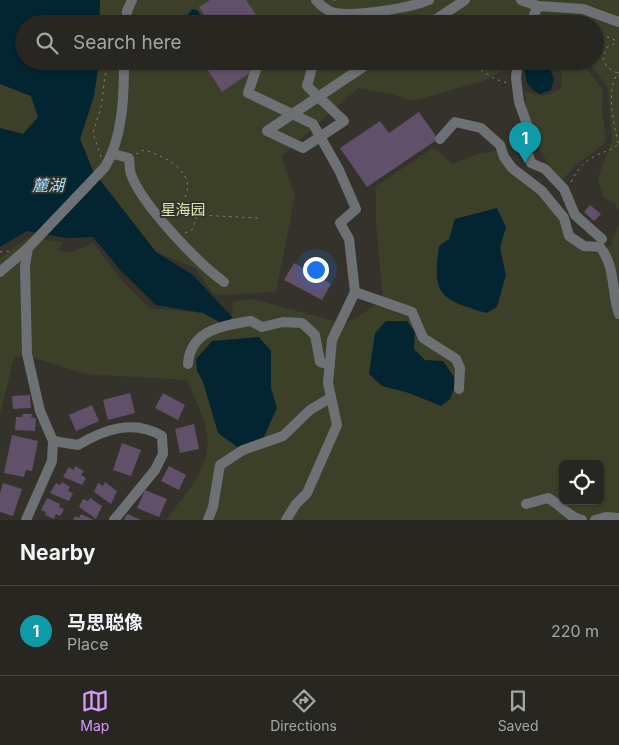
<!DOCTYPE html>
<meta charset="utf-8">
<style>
:root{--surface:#282621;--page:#302e2a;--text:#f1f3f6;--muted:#a5a5a5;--line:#44433f;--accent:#d69bfa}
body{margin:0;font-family:Inter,"Noto Sans SC",sans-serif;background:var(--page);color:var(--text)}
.controls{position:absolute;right:15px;bottom:15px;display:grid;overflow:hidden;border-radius:8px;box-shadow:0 1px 4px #0004}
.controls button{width:45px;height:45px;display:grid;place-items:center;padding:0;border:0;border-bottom:1px solid var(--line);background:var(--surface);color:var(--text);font:25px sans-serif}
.you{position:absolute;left:315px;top:269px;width:18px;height:18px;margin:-12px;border:4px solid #fff;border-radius:50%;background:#1a73e8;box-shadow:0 0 0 8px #1a73e833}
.badge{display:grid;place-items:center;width:32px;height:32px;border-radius:50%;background:var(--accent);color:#fff;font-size:16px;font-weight:700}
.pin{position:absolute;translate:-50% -41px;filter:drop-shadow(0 1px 2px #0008)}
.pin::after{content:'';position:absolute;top:26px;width:18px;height:15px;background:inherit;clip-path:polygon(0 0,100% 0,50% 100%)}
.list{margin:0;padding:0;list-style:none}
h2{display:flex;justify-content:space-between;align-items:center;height:65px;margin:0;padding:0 20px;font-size:21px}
h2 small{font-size:16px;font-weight:400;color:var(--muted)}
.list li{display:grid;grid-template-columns:32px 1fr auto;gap:15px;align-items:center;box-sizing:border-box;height:90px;padding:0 20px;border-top:1px solid var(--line)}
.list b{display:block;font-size:19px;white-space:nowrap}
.list p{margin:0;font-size:16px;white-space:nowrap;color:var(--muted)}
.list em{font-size:16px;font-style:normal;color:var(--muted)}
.icon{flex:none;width:28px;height:28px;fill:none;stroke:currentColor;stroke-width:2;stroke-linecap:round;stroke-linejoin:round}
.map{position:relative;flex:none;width:619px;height:520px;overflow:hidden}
.search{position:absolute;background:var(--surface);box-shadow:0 1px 4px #0004;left:15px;right:15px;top:15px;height:55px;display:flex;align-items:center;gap:12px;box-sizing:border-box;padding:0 18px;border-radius:28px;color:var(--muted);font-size:19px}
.sheet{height:155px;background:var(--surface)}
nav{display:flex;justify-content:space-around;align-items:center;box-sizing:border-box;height:70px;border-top:1px solid var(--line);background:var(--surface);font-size:14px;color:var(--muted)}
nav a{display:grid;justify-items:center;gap:2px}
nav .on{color:var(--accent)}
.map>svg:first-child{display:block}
</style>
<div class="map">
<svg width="619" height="520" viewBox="0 0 619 520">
<rect width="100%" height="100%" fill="#35322c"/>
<g fill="#3c4029" fill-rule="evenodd">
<polygon points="100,0 619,0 619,211 615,204 603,197 598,178 612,140 608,88 588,61 595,61 595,24 195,24 199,17 195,9 177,24 99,24"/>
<polygon points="99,61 522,61 483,81 413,101 391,94 358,88 281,156 295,195 276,292 214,295 195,268 156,252 93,171 80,139 94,96"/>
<path d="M560,61h21l22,30 -1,19 4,28 -2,6 -28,21 -14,15c-23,-23 -37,-57 -37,-89 16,7 23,6 37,-4z"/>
<polygon points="0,84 31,96 38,117 23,134 0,128"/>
<path d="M433,148l20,16 24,-10 24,-4 56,62 21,34 17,8 18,-10 -1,-4 7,-16v296h-453c18,-25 46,-52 41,-85 -2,-18 -13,-38 -20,-55l-102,-6 -53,-17h-18l-14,58v-157l28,-20 35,4 -5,8 12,3 23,-10 30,39 26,26 54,5 22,12 7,-8 1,-16 20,-2 92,25 38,-23 -7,-79v-36zM563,464h37v37h-37z"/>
</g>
<g fill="#022531">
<polygon points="0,0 100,0 99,24 24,24 24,61 99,61 94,96 80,139 93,171 156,252 193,275 232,317 225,325 203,313 156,305 121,271 93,237 67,238 27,231 0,247 0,128 23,134 38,117 31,96 0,84"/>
<polygon points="193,9 198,11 200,15 195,24 177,24 178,16 187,15"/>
<path d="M526,61h21l7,18 -3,11 -11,4c-14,-6 -17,-18 -14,-33z"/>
<path d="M497,208l9,19 -6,21 6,27 -9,32 -11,6c-46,-14 -54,-17 -47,-67l10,-7 6,-20z"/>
<polygon points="386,321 407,321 415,332 414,349 425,360 443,361 457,381 450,399 441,406 409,393 382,386 369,374 375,333"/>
<polygon points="259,337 271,351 271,388 277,408 263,439 240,449 218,433 203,382 197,371 196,359 212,341"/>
</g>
<g fill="#605069">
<polygon points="210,0 246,0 258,18 249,24 210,24 199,7"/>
<polygon points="202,61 244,61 251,72 222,92"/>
<polygon points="419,112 438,139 367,187 340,148 380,121 389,133"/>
<polygon points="590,205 601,214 594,221 584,212"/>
<polygon points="294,263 331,284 322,300 284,280"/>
<polygon points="130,393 135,413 108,420 103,400"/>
<polygon points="163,393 185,405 178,420 155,408"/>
<polygon points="30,395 31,408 13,409 12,396"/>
<polygon points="92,405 99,421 76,431 69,415"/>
<polygon points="23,414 32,414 31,417 36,418 35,431 15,430 16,417 22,417"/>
<polygon points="194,424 199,449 180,453 175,429"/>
<polygon points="12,435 38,441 32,471 26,470 24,477 4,473"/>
<polygon points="122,443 141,450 131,476 113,470"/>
<polygon points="75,466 84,471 81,475 86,478 82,485 63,477 69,467 74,470"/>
<polygon points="169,466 186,475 179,490 161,481"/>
<polygon points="62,482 70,487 68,491 73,493 69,501 50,493 56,483 60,485"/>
<polygon points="105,482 117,491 111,504 94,492 98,483 103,486"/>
<polygon points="3,483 22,489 13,516 0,512 0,493"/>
<polygon points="145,490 167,499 159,517 137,508"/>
<polygon points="47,498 60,504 59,507 64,509 60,516 56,514 54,519 45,515 46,512 41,510"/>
<polygon points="90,498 102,506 96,519 79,507 83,499 88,501"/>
<polygon points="81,514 94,520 73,520 75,516 79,518"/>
<polygon points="127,514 141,520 124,520"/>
</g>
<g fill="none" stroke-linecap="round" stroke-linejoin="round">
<g stroke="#817e79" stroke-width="1" stroke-dasharray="2.5 4" stroke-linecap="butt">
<polyline points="333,0 336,0"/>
<polyline points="595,37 601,34 617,41"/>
<polyline points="481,70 495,79 508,83"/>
<polyline points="617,73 608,68 603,60 606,48 618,42"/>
<path d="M618,143c-4,-20 -13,-54 1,-71"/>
<path d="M136,154l8,-4c22,6 56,24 39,51l15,14 61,3"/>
<polyline points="101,157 93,133 101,107 107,61"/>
<path d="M571,182c6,-12 12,-20 24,-26 9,-5 17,-5 24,-13"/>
<polyline points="163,211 182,201"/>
<polyline points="185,233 192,230 197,216"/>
<polyline points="0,252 10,251"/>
</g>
<g stroke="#6e7173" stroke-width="10">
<path d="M316,0c5,6 12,11 19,13 20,4 75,-5 94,-13"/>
<polyline points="521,0 538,6 530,24"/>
<polyline points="538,6 583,9 619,22"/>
<polyline points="126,24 127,11 132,0"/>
<polyline points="429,24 465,0"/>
<polyline points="259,61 248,93 313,124 339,170 356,209 340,223 349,239 355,292 412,312 423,338 456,359 460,368 459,389"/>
<path d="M314,61l-7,25 37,35 -41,27 -36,-17c35,-23 70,-47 105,-70"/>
<polyline points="518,61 516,78 519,102 528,127 527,151 531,163 545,169 564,189 575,215 602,239"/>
<path d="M440,139l15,-17 26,6 19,17 4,12 8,11 30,23 22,27 5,18 15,10 16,1c16,20 11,44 19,67"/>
<path d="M113,154l16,4c1,5 0,11 2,16 10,30 67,89 93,108"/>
<path d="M0,272l28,-24 77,-81c18,-30 19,-71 19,-106"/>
<path d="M188,364c2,-34 36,-39 63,-43l11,6 21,-5 19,1 13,12 5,27 10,3"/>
<path d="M53,441l25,4c27,-16 56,-26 84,-9l1,18 -8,16 -41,50"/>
<path d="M526,504l22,-6c13,7 20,19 34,22"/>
<polyline points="26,520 52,461 53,441 40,411 27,354 25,266 28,248"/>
<polyline points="208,520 213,507 220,465 243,450 283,436 310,410 330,398"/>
<polyline points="286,520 296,504 307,493 337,425 328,383 332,340 355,292"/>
<polyline points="595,520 606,517 619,518"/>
</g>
</g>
<g text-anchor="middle" stroke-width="4" stroke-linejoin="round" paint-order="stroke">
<g font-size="15" fill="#dbe7ae" stroke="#35322c">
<text x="183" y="215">星海园</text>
</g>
<g font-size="16" font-style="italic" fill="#a2e3fd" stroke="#35322c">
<text x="48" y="191">麓湖</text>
</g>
</g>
</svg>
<div class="controls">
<button><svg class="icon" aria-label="locate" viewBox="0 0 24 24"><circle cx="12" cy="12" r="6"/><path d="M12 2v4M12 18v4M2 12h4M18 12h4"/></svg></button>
</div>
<div class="you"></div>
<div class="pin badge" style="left:525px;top:163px;background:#0f9aa8">1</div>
<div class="search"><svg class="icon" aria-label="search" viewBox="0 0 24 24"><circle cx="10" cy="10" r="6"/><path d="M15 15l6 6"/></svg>Search here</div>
</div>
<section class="sheet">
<h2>Nearby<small></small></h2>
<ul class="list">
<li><span class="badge" style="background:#0f9aa8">1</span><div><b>马思聪像</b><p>Place</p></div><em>220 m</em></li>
</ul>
</section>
<nav>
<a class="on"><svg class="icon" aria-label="map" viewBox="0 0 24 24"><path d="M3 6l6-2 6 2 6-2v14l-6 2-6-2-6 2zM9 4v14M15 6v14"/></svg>Map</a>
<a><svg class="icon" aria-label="directions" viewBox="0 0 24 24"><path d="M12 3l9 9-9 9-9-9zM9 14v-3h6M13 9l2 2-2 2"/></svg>Directions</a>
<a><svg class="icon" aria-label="saved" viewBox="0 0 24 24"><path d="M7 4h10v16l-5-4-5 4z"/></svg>Saved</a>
</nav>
